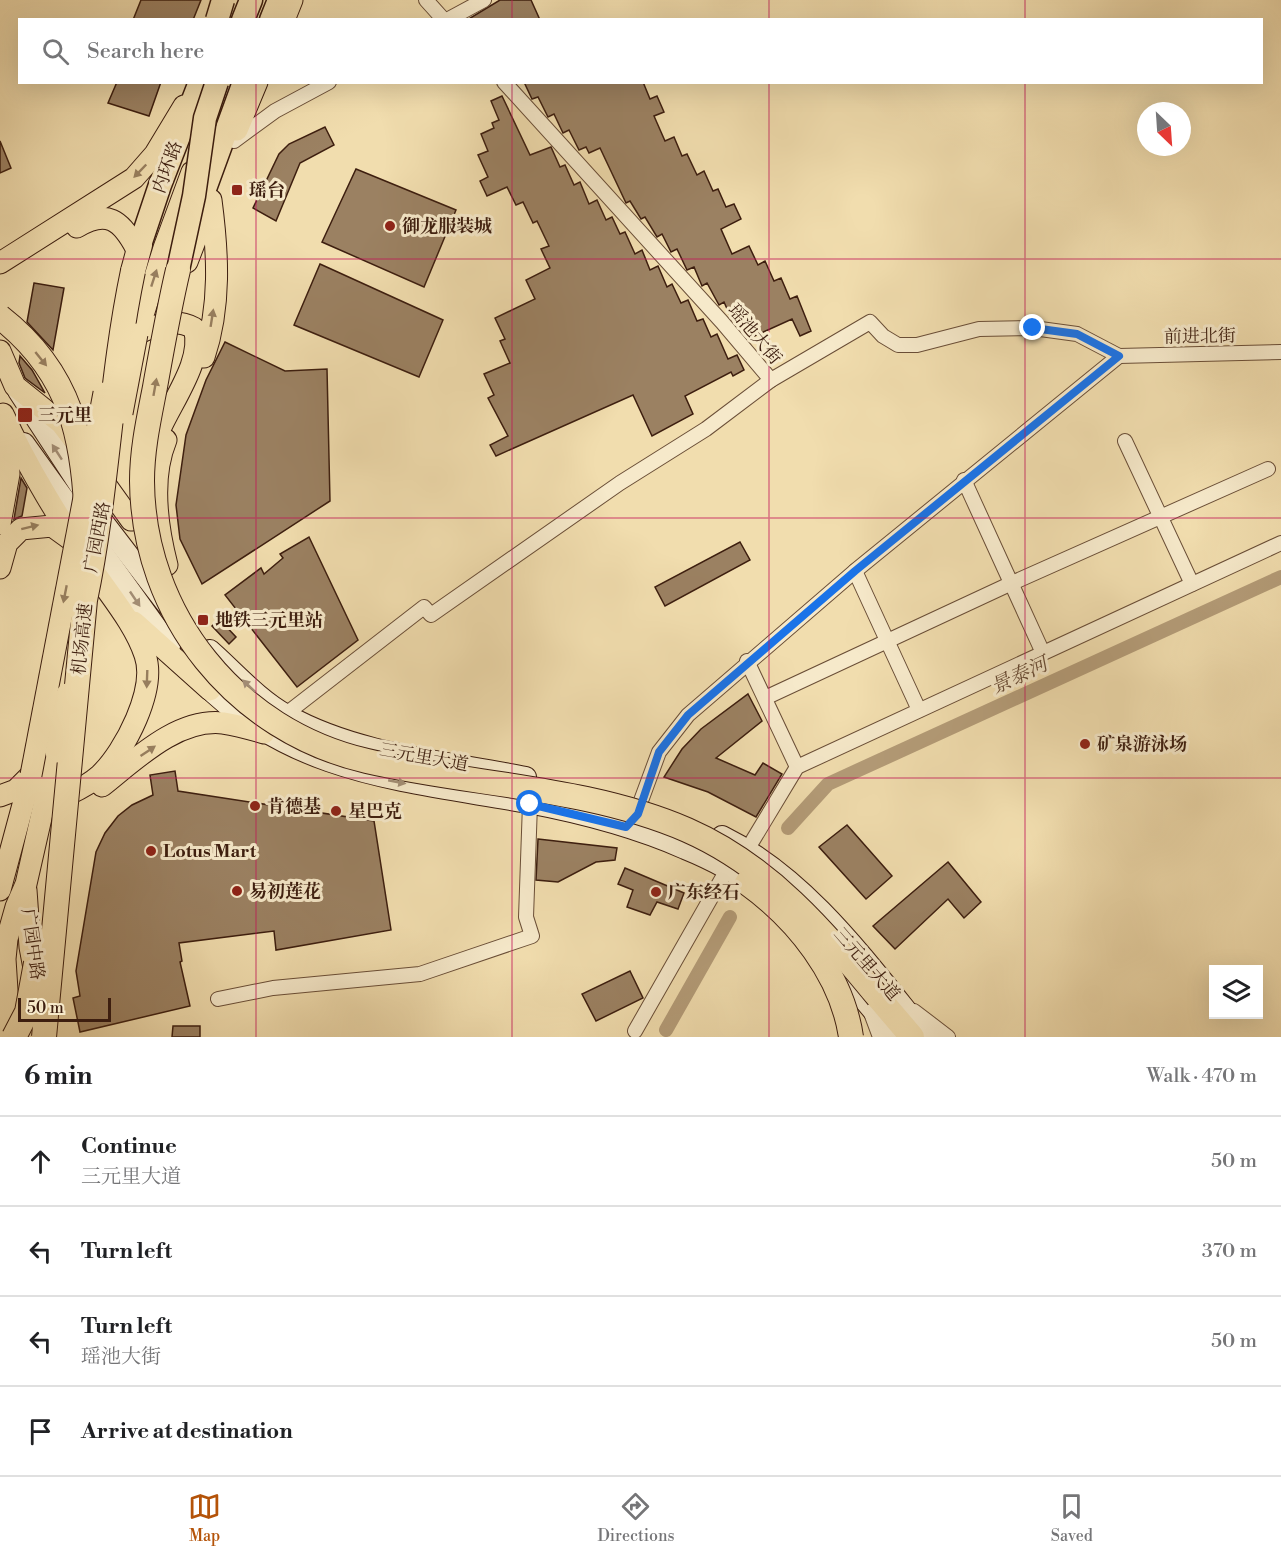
<!DOCTYPE html>
<meta charset="utf-8">
<style>
:root{--surface:#fff;--page:#f2f2f2;--text:#202124;--muted:#757577;--line:#e0e0e0;--accent:#b45309}
body{margin:0;font-family:"Libre Bodoni","Noto Serif SC",serif;background:var(--page);color:var(--text)}
.controls{position:absolute;right:18px;bottom:18px;display:grid;overflow:hidden;border-radius:0px;box-shadow:0 6px 24px #0002}
.controls button{width:54px;height:54px;display:grid;place-items:center;padding:0;border:0;border-bottom:2px solid var(--line);background:var(--surface);color:var(--text);font:30px sans-serif}
.compass{position:absolute;left:1137px;top:102px;width:54px;height:54px;border-radius:50%;background:var(--surface);box-shadow:0 6px 24px #0002;rotate:155deg}
.scale{position:absolute;left:18px;bottom:15px;width:93px;box-sizing:border-box;padding-left:6px;border:3px solid #3d1e0f;border-top:0;font-size:16px;line-height:21px;white-space:nowrap;color:#3d1e0f;-webkit-text-stroke:4px #f6e9ca;paint-order:stroke}
.stop{position:absolute;width:18px;height:18px;margin:-14px;border:4px solid #1a73e8;border-radius:50%;background:#fff}
.stop.end{background:#1a73e8;border-color:#fff;box-shadow:0 2px 6px #0008}
.list{margin:0;padding:0;list-style:none}
h2{display:flex;justify-content:space-between;align-items:center;height:78px;margin:0;padding:0 24px;font-size:26px}
h2 small{font-size:20px;font-weight:400;color:var(--muted)}
.list li{display:grid;grid-template-columns:39px 1fr auto;gap:18px;align-items:center;box-sizing:border-box;height:90px;padding:0 24px;border-top:2px solid var(--line)}
.list b{display:block;font-size:22px;white-space:nowrap}
.list p{margin:0;font-size:20px;white-space:nowrap;color:var(--muted)}
.list em{font-size:20px;font-style:normal;color:var(--muted)}
.icon{flex:none;width:33px;height:33px;fill:none;stroke:currentColor;stroke-width:2;stroke-linecap:round;stroke-linejoin:round}
.map{position:relative;flex:none;width:1281px;height:1037px;overflow:hidden}
.search{position:absolute;background:var(--surface);box-shadow:0 6px 24px #0002;left:18px;right:18px;top:18px;height:66px;display:flex;align-items:center;gap:15px;box-sizing:border-box;padding:0 21px;border-radius:0px;color:var(--muted);font-size:22px}
.sheet{height:438px;background:var(--surface)}
nav{display:flex;justify-content:space-around;align-items:center;box-sizing:border-box;height:84px;border-top:2px solid var(--line);background:var(--surface);font-size:16px;color:var(--muted)}
nav a{display:grid;justify-items:center;gap:3px}
nav .on{color:var(--accent)}
.map>svg:first-child{display:block}
</style>
<div class="map">
<svg width="1281" height="1037" viewBox="0 0 1281 1037">
<rect width="100%" height="100%" fill="#f1ddae"/>
<filter id="stains"><feTurbulence type="fractalNoise" baseFrequency=".00333" numOctaves="4"/><feColorMatrix values="0 0 0 0 .2 0 0 0 0 .09 0 0 0 0 .02 0 0 0 .5 -.17"/></filter>
<radialGradient id="worn" r=".72"><stop offset=".6" stop-color="#630" stop-opacity="0"/><stop offset="1" stop-color="#630" stop-opacity=".3"/></radialGradient>
<g fill="none" stroke-linecap="round" stroke-linejoin="round">
<g stroke="#b49c78" stroke-width="14">
<polyline points="788,828 828,784 1281,577"/>
<polyline points="666,1030 730,917"/>
</g>
</g>
<g fill="#9b8162" stroke="#3d1e0f" stroke-width="1.5">
<polygon points="141,0 201,0 193,20 133,20"/>
<polygon points="500,0 531,0 540,20 467,20"/>
<polygon points="117,82 161,82 149,116 108,103"/>
<polygon points="524,82 643,82 650,99 657,96 664,112 654,116 665,141 674,137 682,156 687,154 697,175 704,171 713,191 718,189 726,207 734,204 741,219 721,229 732,254 749,246 758,265 765,261 774,281 781,278 790,299 797,296 811,331 800,336 792,319 748,339 738,319 732,320 724,302 719,305 707,283 702,286 694,267 687,270 677,249 671,252 662,234 657,237 645,217 641,219 630,201 626,203 600,148 589,153 586,147 579,150 569,130 563,133 554,114 548,117 538,97 532,99"/>
<polygon points="502,96 530,155 551,147 560,167 565,165 574,185 580,182 589,204 597,200 606,220 612,217 620,234 625,232 635,254 642,250 650,270 658,266 667,287 672,284 681,303 688,300 697,321 703,319 711,337 717,334 728,359 737,355 744,370 733,376 731,372 685,396 693,414 652,436 633,395 496,456 490,445 508,436 488,398 494,395 484,374 510,363 500,341 505,339 495,318 535,299 526,280 550,268 541,249 549,246 537,221 533,223 523,202 516,205 507,187 487,196 480,181 488,177 478,155 488,151 481,134 494,128 492,123 499,120 491,101"/>
<polygon points="325,127 334,145 300,163 276,221 253,208 279,154 289,144"/>
<polygon points="0,141 11,168 0,173"/>
<polygon points="356,169 456,210 424,287 322,242"/>
<polygon points="320,264 443,320 419,377 294,325"/>
<polygon points="34,283 64,288 53,350 27,322"/>
<polygon points="225,342 285,371 327,369 330,501 202,584 180,539 176,505 186,435 206,380"/>
<polygon points="20,356 32,370 45,393 25,378 19,363"/>
<polygon points="21,478 27,488 22,516 14,519"/>
<polygon points="309,537 358,640 297,687 225,595 261,568 264,574 283,558 280,554"/>
<polygon points="740,542 750,560 665,606 655,587"/>
<polygon points="219,619 236,637 229,644 212,626"/>
<polygon points="748,694 762,721 716,758 755,775 763,763 782,774 756,817 708,792 664,777 682,749 701,729"/>
<polygon points="175,771 178,791 374,821 391,930 276,950 274,931 179,943 182,961 180,962 190,1006 80,1032 73,998 80,996 76,971 96,852 105,833 118,816 132,805 153,795 150,775"/>
<polygon points="847,825 892,876 866,899 819,847"/>
<polygon points="538,839 617,848 615,860 596,862 558,882 536,880"/>
<polygon points="948,862 981,902 964,918 948,899 895,949 873,926"/>
<polygon points="625,868 684,893 678,909 657,902 650,915 627,907 633,890 618,884"/>
<polygon points="630,971 643,998 596,1021 582,994"/>
<polygon points="173,1026 200,1026 200,1037 172,1037"/>
</g>
<g fill="none" stroke-linecap="round" stroke-linejoin="round">
<defs>
<g id="minor">
<polyline points="426,0 444,20"/>
<polyline points="447,20 484,0"/>
<polyline points="504,82 722,322 771,380 870,322 883,336 898,345 917,345 979,329 1033,328 1077,334 1119,356 1281,352"/>
<polyline points="234,141 275,111 329,82"/>
<polyline points="1125,441 1192,584"/>
<polyline points="964,480 1043,653"/>
<polyline points="855,571 919,710"/>
<polyline points="747,661 797,767"/>
<polyline points="765,698 1012,583 1268,469"/>
<polyline points="286,714 424,607 431,615 620,483 706,429 771,380"/>
<polyline points="635,817 659,752 688,715 855,571 1119,356"/>
<polyline points="747,850 797,767 1281,543"/>
<polyline points="218,999 273,988 420,974 532,936 526,917 530,804"/>
<polyline points="914,1011 948,1037"/>
<polyline points="871,1013 880,1037"/>
<polyline points="635,1031 728,868"/>
</g>
<g id="secondary">
<polyline points="18,391 102,520 167,605"/>
<polyline points="24,443 170,646"/>
<path d="M210,650c25,22 48,49 77,65 71,40 160,46 239,62"/>
<path d="M199,679c91,96 207,102 329,124 53,10 107,24 157,46 27,11 52,24 75,42"/>
<path d="M722,836c86,42 147,129 206,201"/>
<polyline points="826,955 895,1037"/>
</g>
<g id="primary">
<polyline points="284,20 292,0"/>
<polyline points="237,130 257,82"/>
<path d="M77,227c30,-18 44,-7 59,21"/>
<polyline points="187,262 210,202"/>
<polyline points="0,263 134,178 155,154 184,106"/>
<path d="M137,334c19,-9 37,-17 57,-6 12,39 -36,88 -43,127"/>
<polyline points="137,334 164,248 192,172"/>
<polyline points="0,351 15,386 61,423 77,444"/>
<path d="M204,357c17,-51 14,-104 7,-157"/>
<path d="M3,414c26,57 58,107 92,159 17,25 40,52 50,82 12,34 -20,96 -45,120 -9,8 -20,14 -31,19l-15,-5 -5,-9"/>
<path d="M166,440c-16,39 -9,86 1,125"/>
<polyline points="98,474 131,520 145,518 149,504"/>
<polyline points="0,524 9,474 7,436"/>
<polyline points="0,568 7,543 21,529 52,526 70,539"/>
<polyline points="134,622 210,690"/>
<path d="M102,786c33,-26 75,-68 121,-63 14,2 28,6 41,10"/>
<polyline points="0,796 16,790 31,775"/>
<polyline points="0,890 31,775"/>
<polyline points="26,890 30,947 36,979"/>
<polyline points="10,1037 5,959 7,939 16,907 26,884 56,752"/>
</g>
<g id="trunk">
<polyline points="243,20 251,0"/>
<polyline points="271,20 279,0"/>
<polyline points="198,208 244,82"/>
<polyline points="140,245 160,185 200,82"/>
</g>
<g id="motorway">
<polyline points="133,271 140,245"/>
<polyline points="878,997 912,1037"/>
</g>
</defs>
<use href="#minor" stroke="#6a4e37" stroke-width="16"/>
<use href="#secondary" stroke="#3d1e0f" stroke-width="22"/>
<use href="#primary" stroke="#3d1e0f" stroke-width="23"/>
<use href="#trunk" stroke="#3d1e0f" stroke-width="25"/>
<use href="#motorway" stroke="#3d1e0f" stroke-width="26"/>
<use href="#minor" stroke="#f6e9ca" stroke-width="14"/>
<use href="#secondary" stroke="#f6e9ca" stroke-width="20"/>
<use href="#primary" stroke="#f1ddae" stroke-width="21"/>
<use href="#trunk" stroke="#f1ddae" stroke-width="22"/>
<use href="#motorway" stroke="#f1ddae" stroke-width="24"/>
<defs>
<g id="primary-bridge">
<polyline points="122,413 137,334"/>
<polyline points="56,752 67,694"/>
<polyline points="31,775 104,393"/>
</g>
<g id="trunk-bridge">
<polyline points="217,20 223,0"/>
<polyline points="178,270 194,196 205,118 217,82"/>
</g>
<g id="motorway-bridge">
<path d="M178,270c-9,38 -16,78 -23,117 -6,31 -13,62 -13,94 1,134 94,250 225,280 104,24 221,26 320,69 82,36 136,100 191,167"/>
<path d="M0,317c72,56 85,124 87,211"/>
<path d="M747,883c50,36 95,92 104,154"/>
<polyline points="14,1037 27,1012 36,963"/>
<path d="M44,1037l41,-437c23,-109 25,-220 48,-329"/>
</g>
</defs>
<use href="#primary-bridge" stroke="#3d1e0f" stroke-width="23" stroke-linecap="butt"/>
<use href="#trunk-bridge" stroke="#3d1e0f" stroke-width="25" stroke-linecap="butt"/>
<use href="#motorway-bridge" stroke="#3d1e0f" stroke-width="26" stroke-linecap="butt"/>
<use href="#primary-bridge" stroke="#f1ddae" stroke-width="21"/>
<use href="#trunk-bridge" stroke="#f1ddae" stroke-width="22"/>
<use href="#motorway-bridge" stroke="#f1ddae" stroke-width="24"/>
</g>
<defs><path id="oneway-solid" d="M-6-.8H1V-3.2L6.5 0L1 3.2V.8H-6Z" transform="scale(1.5)"/></defs>
<g fill="#977e5e">
<use href="#oneway-solid" transform="translate(140 171) rotate(134)"/>
<use href="#oneway-solid" transform="translate(154 278) rotate(-72)"/>
<use href="#oneway-solid" transform="translate(212 318) rotate(-81)"/>
<use href="#oneway-solid" transform="translate(41 359) rotate(51)"/>
<use href="#oneway-solid" transform="translate(155 387) rotate(-80)"/>
<use href="#oneway-solid" transform="translate(30 527) rotate(-14)"/>
<use href="#oneway-solid" transform="translate(65 594) rotate(101)"/>
<use href="#oneway-solid" transform="translate(147 679) rotate(92)"/>
<use href="#oneway-solid" transform="translate(148 751) rotate(-34)"/>
</g>
<g fill="#a38e76">
<use href="#oneway-solid" transform="translate(57 452) rotate(-123)"/>
<use href="#oneway-solid" transform="translate(135 599) rotate(56)"/>
<use href="#oneway-solid" transform="translate(249 686) rotate(-137)"/>
<use href="#oneway-solid" transform="translate(397 782) rotate(11)"/>
</g>
<g fill="none" stroke-linecap="round" stroke-linejoin="round">
<polyline stroke="#1a73e8" stroke-width="8" points="530,804 626,827 638,814 659,752 688,715 855,571 1119,356 1077,334 1033,328"/>
</g>
<path fill="none" stroke="#c2185b" stroke-width="1.5" stroke-opacity="0.55" d="M256,0v20M512,0v20M769,0v20M1025,0v20M256,82v955M512,82v955M769,82v955M1025,82v955M0,259h1281M0,518h1281M0,778h1281"/>
<g fill="#8f2418" stroke="#f6e9ca" stroke-width="2">
<rect x="231" y="184" width="12" height="12" rx="3"/>
<circle cx="390" cy="226" r="6"/>
<rect x="17" y="407" width="16" height="16" rx="3"/>
<rect x="197" y="614" width="12" height="12" rx="3"/>
<circle cx="1085" cy="744" r="6"/>
<circle cx="255" cy="806" r="6"/>
<circle cx="336" cy="811" r="6"/>
<circle cx="151" cy="851" r="6"/>
<circle cx="237" cy="891" r="6"/>
<circle cx="656" cy="892" r="6"/>
</g>
<g text-anchor="middle" stroke-width="6" stroke-linejoin="round" paint-order="stroke">
<g font-size="18" fill="#3d1e0f" stroke="#f6e9ca">
<text transform="translate(167 167) rotate(-70)" y="6">内环路</text>
<text transform="translate(755 334) rotate(50)" y="6">瑶池大街</text>
<text transform="translate(1200 336) rotate(-1)" y="6">前进北街</text>
<text transform="translate(97 537) rotate(-79)" y="6">广园西路</text>
<text transform="translate(82 639) rotate(-84)" y="6">机场高速</text>
<text transform="translate(424 757) rotate(10)" y="6">三元里大道</text>
<text transform="translate(33 944) rotate(82)" y="6">广园中路</text>
<text transform="translate(867 964) rotate(49)" y="6">三元里大道</text>
</g>
<g font-size="18" font-weight="bold" fill="#3d1e0f" stroke="#f6e9ca" text-anchor="start">
<text x="249" y="196">瑶台</text>
<text x="402" y="232">御龙服装城</text>
<text x="38" y="421">三元里</text>
<text x="215" y="626">地铁三元里站</text>
<text x="1097" y="750">矿泉游泳场</text>
<text x="267" y="812">肯德基</text>
<text x="348" y="817">星巴克</text>
<text x="163" y="857">Lotus Mart</text>
<text x="249" y="897">易初莲花</text>
<text x="668" y="898">广东经石</text>
</g>
<g font-size="20" font-style="italic" fill="#674a34" stroke="#f6e9ca">
<text transform="translate(1019 675) rotate(-25)" y="7">景泰河</text>
</g>
</g>
<rect width="100%" height="100%" filter="url(#stains)"/>
<rect width="100%" height="100%" fill="url(#worn)"/>
</svg>
<div class="controls">
<button><svg class="icon" aria-label="layers" viewBox="0 0 24 24"><path d="M12 4l9 5-9 5-9-5zM3 14l9 5 9-5"/></svg></button>
</div>
<svg class="compass" viewBox="-18 -18 36 36"><path d="M0-13l5 13h-10z" fill="#e53935"/><path d="M0 13l5-13h-10z" fill="#757577"/></svg>
<div class="scale">50 m</div>
<div class="stop" style="left:530px;top:804px"></div>
<div class="stop end" style="left:1033px;top:328px"></div>
<div class="search"><svg class="icon" aria-label="search" viewBox="0 0 24 24"><circle cx="10" cy="10" r="6"/><path d="M15 15l6 6"/></svg>Search here</div>
</div>
<section class="sheet">
<h2>6 min<small>Walk · 470 m</small></h2>
<ul class="list">
<li><svg class="icon" aria-label="ahead" viewBox="0 0 24 24"><path d="M12 20V5M6 11l6-6 6 6"/></svg><div><b>Continue</b><p>三元里大道</p></div><em>50 m</em></li>
<li><svg class="icon" aria-label="left" viewBox="0 0 24 24"><path d="M17 20v-9H6M10 6l-5 5 5 5"/></svg><div><b>Turn left</b></div><em>370 m</em></li>
<li><svg class="icon" aria-label="left" viewBox="0 0 24 24"><path d="M17 20v-9H6M10 6l-5 5 5 5"/></svg><div><b>Turn left</b><p>瑶池大街</p></div><em>50 m</em></li>
<li><svg class="icon" aria-label="arrive" viewBox="0 0 24 24"><path d="M6 21V4h12l-3 4 3 4H6"/></svg><div><b>Arrive at destination</b></div></li>
</ul>
</section>
<nav>
<a class="on"><svg class="icon" aria-label="map" viewBox="0 0 24 24"><path d="M3 6l6-2 6 2 6-2v14l-6 2-6-2-6 2zM9 4v14M15 6v14"/></svg>Map</a>
<a><svg class="icon" aria-label="directions" viewBox="0 0 24 24"><path d="M12 3l9 9-9 9-9-9zM9 14v-3h6M13 9l2 2-2 2"/></svg>Directions</a>
<a><svg class="icon" aria-label="saved" viewBox="0 0 24 24"><path d="M7 4h10v16l-5-4-5 4z"/></svg>Saved</a>
</nav>
